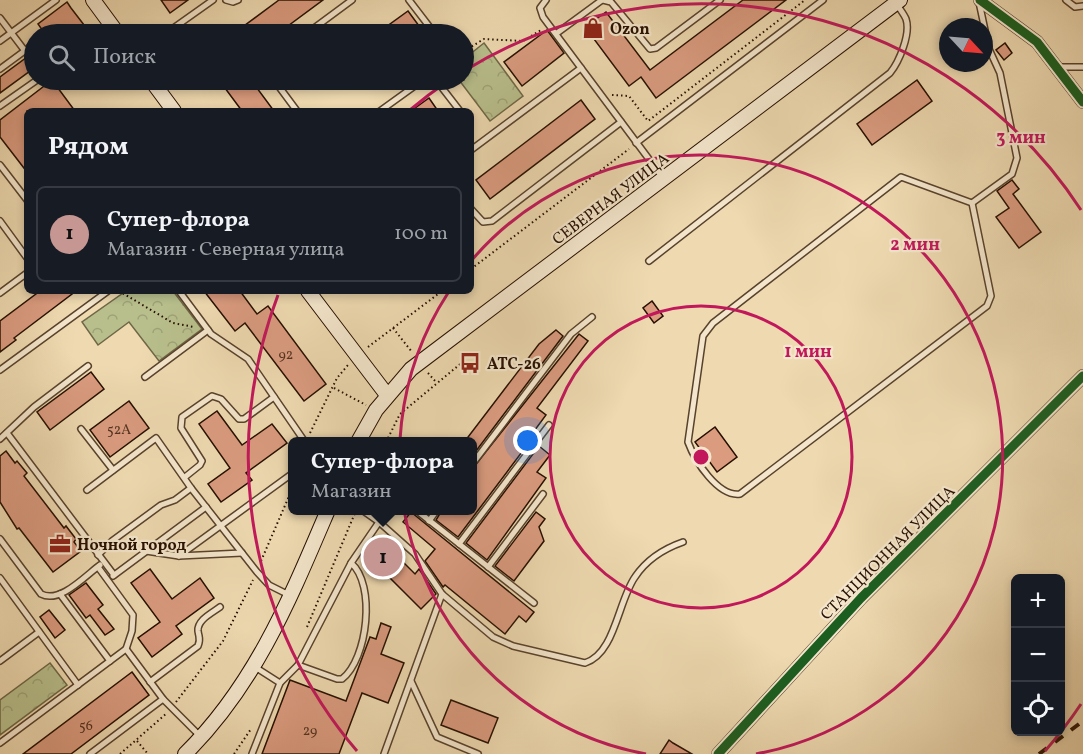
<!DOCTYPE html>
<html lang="ru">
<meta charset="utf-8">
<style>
:root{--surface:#171b24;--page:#20242c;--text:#f1f3f6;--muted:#9ea1a6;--line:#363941;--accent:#c59692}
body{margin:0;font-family:Vollkorn,serif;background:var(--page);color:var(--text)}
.controls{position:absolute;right:18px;bottom:18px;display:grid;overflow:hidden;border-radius:9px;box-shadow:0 3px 9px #0003}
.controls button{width:54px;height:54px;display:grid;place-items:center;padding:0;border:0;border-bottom:2px solid var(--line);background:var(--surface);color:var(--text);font:30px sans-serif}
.compass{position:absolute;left:939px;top:18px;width:54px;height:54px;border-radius:50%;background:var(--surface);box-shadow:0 3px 9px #0003;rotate:116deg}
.you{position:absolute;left:528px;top:441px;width:21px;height:21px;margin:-15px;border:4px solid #fff;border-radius:50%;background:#1a73e8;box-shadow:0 0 0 9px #1a73e833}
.badge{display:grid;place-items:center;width:39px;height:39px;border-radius:50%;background:var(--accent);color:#111;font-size:20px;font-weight:700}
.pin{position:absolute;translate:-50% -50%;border:3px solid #fff;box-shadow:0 2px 6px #0006}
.popup{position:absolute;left:288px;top:437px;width:189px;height:78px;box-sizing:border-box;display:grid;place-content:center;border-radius:9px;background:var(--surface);filter:drop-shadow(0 2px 4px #0005);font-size:20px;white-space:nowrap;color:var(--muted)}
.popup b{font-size:22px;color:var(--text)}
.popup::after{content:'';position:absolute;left:50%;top:100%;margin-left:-12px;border:12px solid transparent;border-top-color:var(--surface)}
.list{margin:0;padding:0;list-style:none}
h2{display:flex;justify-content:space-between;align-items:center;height:78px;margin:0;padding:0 24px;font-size:26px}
h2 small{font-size:20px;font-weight:400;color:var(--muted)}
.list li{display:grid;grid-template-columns:39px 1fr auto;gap:18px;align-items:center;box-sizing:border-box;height:96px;margin:0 12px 12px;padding:0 12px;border:2px solid var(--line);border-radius:9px}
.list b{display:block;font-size:22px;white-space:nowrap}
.list p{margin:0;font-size:20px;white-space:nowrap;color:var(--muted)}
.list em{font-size:20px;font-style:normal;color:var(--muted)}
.icon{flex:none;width:33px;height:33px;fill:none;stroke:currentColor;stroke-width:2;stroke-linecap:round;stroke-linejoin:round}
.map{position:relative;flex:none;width:1083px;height:754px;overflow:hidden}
.search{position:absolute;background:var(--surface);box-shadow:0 3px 9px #0003;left:24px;top:24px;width:450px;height:66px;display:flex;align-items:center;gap:15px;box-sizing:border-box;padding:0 21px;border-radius:33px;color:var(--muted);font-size:22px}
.panel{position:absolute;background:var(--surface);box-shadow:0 3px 9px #0003;left:24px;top:108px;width:450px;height:186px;border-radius:9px}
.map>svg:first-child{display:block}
</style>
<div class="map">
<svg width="1083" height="754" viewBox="0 0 1083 754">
<defs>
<pattern id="forest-crowns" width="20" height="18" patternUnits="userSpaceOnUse" patternTransform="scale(1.5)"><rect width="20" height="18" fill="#b8bf8c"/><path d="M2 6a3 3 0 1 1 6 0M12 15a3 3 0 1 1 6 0" fill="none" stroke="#9ea377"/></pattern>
</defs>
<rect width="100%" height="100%" fill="#eed9b0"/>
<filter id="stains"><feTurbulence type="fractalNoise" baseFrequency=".00333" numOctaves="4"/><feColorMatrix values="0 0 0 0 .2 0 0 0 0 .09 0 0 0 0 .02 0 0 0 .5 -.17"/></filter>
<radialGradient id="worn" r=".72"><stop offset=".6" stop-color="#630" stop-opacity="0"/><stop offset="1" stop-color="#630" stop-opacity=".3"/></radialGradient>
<g fill="url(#forest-crowns)" stroke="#6f6746" stroke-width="1.5">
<polygon points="484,43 523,96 490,121 459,80 464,80 464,59"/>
<polygon points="126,291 173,291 202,329 159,361 129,322 98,345 82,322"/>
<polygon points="50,663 67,685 0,735 0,700"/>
</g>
<g fill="#da9b7f" stroke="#260f00" stroke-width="1.5">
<polygon points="161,0 188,0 170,13"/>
<polygon points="279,0 323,0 277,34 233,34"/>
<polygon points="743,0 786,0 656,98 641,77 629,86 585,27 606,12 650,70"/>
<polygon points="67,2 71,8 91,34 45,34 38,24"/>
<polygon points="408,11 425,34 392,34 386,27"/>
<polygon points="547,30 564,53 522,86 504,62"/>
<polygon points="1005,43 1012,53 1004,60 996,50"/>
<polygon points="34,52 34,68 0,93 0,77"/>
<polygon points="52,80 75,111 27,111 27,172 0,137 0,120"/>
<polygon points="219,80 251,80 274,111 242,111"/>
<polygon points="917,80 932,101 872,145 857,124"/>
<polygon points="429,98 438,111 411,111"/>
<polygon points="581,100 595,119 490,199 476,180"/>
<polygon points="1012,180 1019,189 1013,194 1041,232 1019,248 996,217 1009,208 997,191"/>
<polygon points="40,291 76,291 14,338 16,340 0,352 0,321"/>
<polygon points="204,291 240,291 257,314 268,306 326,384 304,401 245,323 235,331"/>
<polygon points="652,301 663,316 654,323 643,308"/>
<polygon points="556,330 563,336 473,455 473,441 465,441 539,344"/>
<polygon points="579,334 588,341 537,408 546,415 529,438 531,440 458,537 436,520 442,510 473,510 473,468"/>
<polygon points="91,372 104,389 50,430 37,412"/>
<polygon points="129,401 149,428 110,457 90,430"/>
<polygon points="217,411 242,445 272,424 287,443 246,473 252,480 221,502 208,484 230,468 199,424"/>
<polygon points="715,427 737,457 717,472 695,442"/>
<polygon points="539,446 550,455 537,472 546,478 487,560 466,543"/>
<polygon points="6,451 15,463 17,461 27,473 24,476 64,528 66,526 76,539 74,542 81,551 53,572 19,528 17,529 0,502 0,456"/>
<polygon points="411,512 534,612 526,622 519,616 505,634 445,585 443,587 425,561 435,549 403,522"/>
<polygon points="536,512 545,519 539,527 544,541 514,581 495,566"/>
<polygon points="384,543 415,574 419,569 436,594 421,609 369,557"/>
<polygon points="150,569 172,599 200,578 214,598 176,626 182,634 152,657 138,638 160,622 131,583"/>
<polygon points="86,583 103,605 98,609 114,629 105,635 90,615 86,618 69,595"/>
<polygon points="49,610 65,630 55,638 40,617"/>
<polygon points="381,623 391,627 381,654 404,663 388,703 362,693 339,754 262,754 290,680 346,701 370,637 376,639"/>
<polygon points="132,672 149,695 71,754 23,754"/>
<polygon points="451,700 498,718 488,743 441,725"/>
<polygon points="669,740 673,743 692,754 660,754"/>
</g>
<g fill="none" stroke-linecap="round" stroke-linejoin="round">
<defs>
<g id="service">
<polyline points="226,0 233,2 238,0"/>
<polyline points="409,0 435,34"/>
<polyline points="546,0 540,8 543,17 663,178"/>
<polyline points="603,0 611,2 650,49 656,48 720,0"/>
<polyline points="1066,0 1075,7 1083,6"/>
<polyline points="0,18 25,51"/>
<polyline points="557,33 602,0"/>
<polyline points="165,34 213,0"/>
<polyline points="306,34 352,0"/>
<polyline points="0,41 56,0"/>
<polyline points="1058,67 1083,67"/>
<polyline points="0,69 34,44"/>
<polyline points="274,80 297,111"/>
<polyline points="436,80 460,111"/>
<polyline points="0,106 37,80"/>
<polyline points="380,111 423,80"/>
<polyline points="636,143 823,0"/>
<polyline points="471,150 581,68"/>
<polyline points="0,165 27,200"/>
<path d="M901,177l71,26 19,93 -4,10 -247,188c-22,3 -45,-33 -52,-52l15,-106 10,-13z"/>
<polyline points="972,203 1012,174 1017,158 1000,73 989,49 979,2"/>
<polyline points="471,209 483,222 492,221 621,122"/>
<polyline points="0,221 27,258"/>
<path d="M649,261l241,-188c9,-11 21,-39 16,-54 -2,-5 -7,-11 -10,-16"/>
<polyline points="179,291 211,334 248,359 305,442"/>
<polyline points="0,293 27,273"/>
<polyline points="0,370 108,291"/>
<polyline points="145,377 208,330"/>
<polyline points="81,429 113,470"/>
<polyline points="7,433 114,575"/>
<polyline points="0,439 34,407 88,366"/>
<polyline points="473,463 571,334 592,317"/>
<polyline points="185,477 200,465 202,461 181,428 182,417 212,396 221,399 239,419 244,419 274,397"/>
<polyline points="87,490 156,438 191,488 257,572 269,585 291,596"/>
<polyline points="362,510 379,522 389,510"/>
<polyline points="416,510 534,603"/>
<polyline points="429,521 437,510"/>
<path d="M0,539l41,55c19,10 44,-18 59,-29"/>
<polyline points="459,544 549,425"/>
<polyline points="146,551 179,556 242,553"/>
<polyline points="98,555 112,541 161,505 175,500 191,488"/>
<polyline points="179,556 293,473"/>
<polyline points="488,567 543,494"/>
<polyline points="113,576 206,507"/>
<polyline points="0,578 78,685"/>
<polyline points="60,594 110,661"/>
<polyline points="126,649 163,699"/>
<polyline points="0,661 39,632"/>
<path d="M298,665l39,14h5c26,-20 34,-95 9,-116"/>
<polyline points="255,667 280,683"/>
<polyline points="411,681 437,737 478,754"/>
<path d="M150,682l48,-36c3,-7 1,-8 0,-15 -1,-11 14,-18 22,-24"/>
<polyline points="0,743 126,649 132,631 133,615 98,567"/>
<polyline points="90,754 163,699 201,737"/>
<path d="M252,754l28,-71 18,-18 53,-102 28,-41 36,32 27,40 51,43 20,9 72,17c30,-9 33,-62 50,-86 12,-18 28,-28 48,-35"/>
<polyline points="384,754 442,594"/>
</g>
<g id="minor">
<polyline points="980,0 1037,42 1083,102"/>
<polyline points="718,754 861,598 1083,376"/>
</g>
<g id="secondary">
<polyline points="93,0 118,34"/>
<polyline points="151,80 174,111"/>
<polyline points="308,291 387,395"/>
<polyline points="358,442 376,410 411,369 900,0"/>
<path d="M185,754c70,-69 105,-155 143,-244"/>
</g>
</defs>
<use href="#service" stroke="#58422c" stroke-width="8"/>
<use href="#minor" stroke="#58422c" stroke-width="14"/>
<use href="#secondary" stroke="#260f00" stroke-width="16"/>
<g stroke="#260f00" stroke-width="2" stroke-dasharray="1.5 3" stroke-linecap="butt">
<polyline points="464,51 484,39 523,41 541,30"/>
<polyline points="612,95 629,96 648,121 805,0"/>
<polyline points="471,269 629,149"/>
<polyline points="119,291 173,323 194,327"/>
<polyline points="393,328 412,352"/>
<polyline points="368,347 442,291"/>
<polyline points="428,373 436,382"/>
<polyline points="334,388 366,405"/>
<polyline points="310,433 337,378 348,365"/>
<polyline points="386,442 400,414 465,360"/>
<polyline points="261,561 293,487"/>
<polyline points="307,627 355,513"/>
<polyline points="176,702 223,641 253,580"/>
<polyline points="137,741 148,754"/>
<polyline points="120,754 167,713"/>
<polyline points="234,754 251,729"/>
</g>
<use href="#service" stroke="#f4e6cc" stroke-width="5"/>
<use href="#minor" stroke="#f4e6cc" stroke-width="10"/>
<use href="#secondary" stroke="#f4e6cc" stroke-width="14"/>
<polyline stroke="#260f00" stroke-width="4" stroke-dasharray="10 10" stroke-linecap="butt" points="1039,754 1083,721"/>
<defs>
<g id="cycleway">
<polyline points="980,0 1037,42 1083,102"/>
<polyline points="718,754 861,598 1083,376"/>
</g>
</defs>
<use href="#cycleway" stroke="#f4e6cc" stroke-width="13"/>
<use href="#cycleway" stroke="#1b5e20" stroke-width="9"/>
</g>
<g fill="none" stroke="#c2185b" stroke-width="3">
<circle cx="701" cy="457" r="151"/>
<path d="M646 754A302 302 0 0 1 448 293M471 261A302 302 0 1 1 756 754"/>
<path d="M1081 704A453 453 0 0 1 1045 751M357 751A453 453 0 0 1 278 295M410 110A453 453 0 0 1 448 81M464 71A453 453 0 0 1 1081 210"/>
</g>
<defs>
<symbol id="shop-bare" viewBox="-9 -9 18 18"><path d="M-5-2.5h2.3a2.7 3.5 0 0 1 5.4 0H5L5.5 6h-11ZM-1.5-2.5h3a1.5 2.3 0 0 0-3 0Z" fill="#8f2418" stroke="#f4e6cc" stroke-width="2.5" paint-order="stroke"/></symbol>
<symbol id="bus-bare" viewBox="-9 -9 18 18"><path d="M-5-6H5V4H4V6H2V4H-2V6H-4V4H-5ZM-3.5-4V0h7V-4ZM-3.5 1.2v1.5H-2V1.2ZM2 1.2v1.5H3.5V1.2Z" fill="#8f2418" stroke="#f4e6cc" stroke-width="2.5" paint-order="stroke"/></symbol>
<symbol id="office-bare" viewBox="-9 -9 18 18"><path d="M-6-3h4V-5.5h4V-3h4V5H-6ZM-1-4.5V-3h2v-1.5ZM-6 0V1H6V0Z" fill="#8f2418" stroke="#f4e6cc" stroke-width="2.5" paint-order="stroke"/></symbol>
</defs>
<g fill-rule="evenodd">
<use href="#shop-bare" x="578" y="13" width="30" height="30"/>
<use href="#bus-bare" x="455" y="348" width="30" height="30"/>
<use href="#office-bare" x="45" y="529" width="30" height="30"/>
</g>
<g text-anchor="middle" stroke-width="4.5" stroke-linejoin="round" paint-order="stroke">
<g font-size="14" fill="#533220">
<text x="286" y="359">92</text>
<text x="119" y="434">52А</text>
<text x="86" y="730">56</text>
<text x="310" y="735">29</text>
</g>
<g font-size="16" font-weight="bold" fill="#260f00" stroke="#f4e6cc" text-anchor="start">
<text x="610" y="34">Ozon</text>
<text x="487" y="369">АТС-26</text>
<text x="77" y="550">Ночной город</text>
</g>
<g font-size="16" fill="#260f00" stroke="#f4e6cc">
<text transform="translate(610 198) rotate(-37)" y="6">СЕВЕРНАЯ УЛИЦА</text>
<text transform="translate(887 552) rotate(-45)" y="6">СТАНЦИОННАЯ УЛИЦА</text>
</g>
</g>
<circle cx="701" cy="457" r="9" fill="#c2185b" stroke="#f4e6cc" stroke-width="3"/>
<g font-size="18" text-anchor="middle" font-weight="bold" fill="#c2185b" stroke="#f4e6cc" stroke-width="4.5" stroke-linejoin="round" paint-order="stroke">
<text x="1021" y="143">3 мин</text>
<text x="915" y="250">2 мин</text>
<text x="808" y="357">1 мин</text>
</g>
<rect width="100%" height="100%" filter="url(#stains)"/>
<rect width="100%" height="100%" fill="url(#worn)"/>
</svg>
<div class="controls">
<button>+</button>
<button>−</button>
<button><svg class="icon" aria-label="locate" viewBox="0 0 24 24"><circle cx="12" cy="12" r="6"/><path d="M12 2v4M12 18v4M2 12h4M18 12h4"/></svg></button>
</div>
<svg class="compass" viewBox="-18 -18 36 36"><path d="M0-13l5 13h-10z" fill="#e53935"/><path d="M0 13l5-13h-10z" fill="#9ea1a6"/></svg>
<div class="you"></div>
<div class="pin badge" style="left:383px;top:557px">1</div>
<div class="popup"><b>Супер-флора</b>Магазин</div>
<div class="search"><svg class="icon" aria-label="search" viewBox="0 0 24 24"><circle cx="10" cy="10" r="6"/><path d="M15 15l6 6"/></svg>Поиск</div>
<section class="panel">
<h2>Рядом<small></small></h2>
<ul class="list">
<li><span class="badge">1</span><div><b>Супер-флора</b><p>Магазин · Северная улица</p></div><em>100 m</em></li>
</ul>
</section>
</div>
